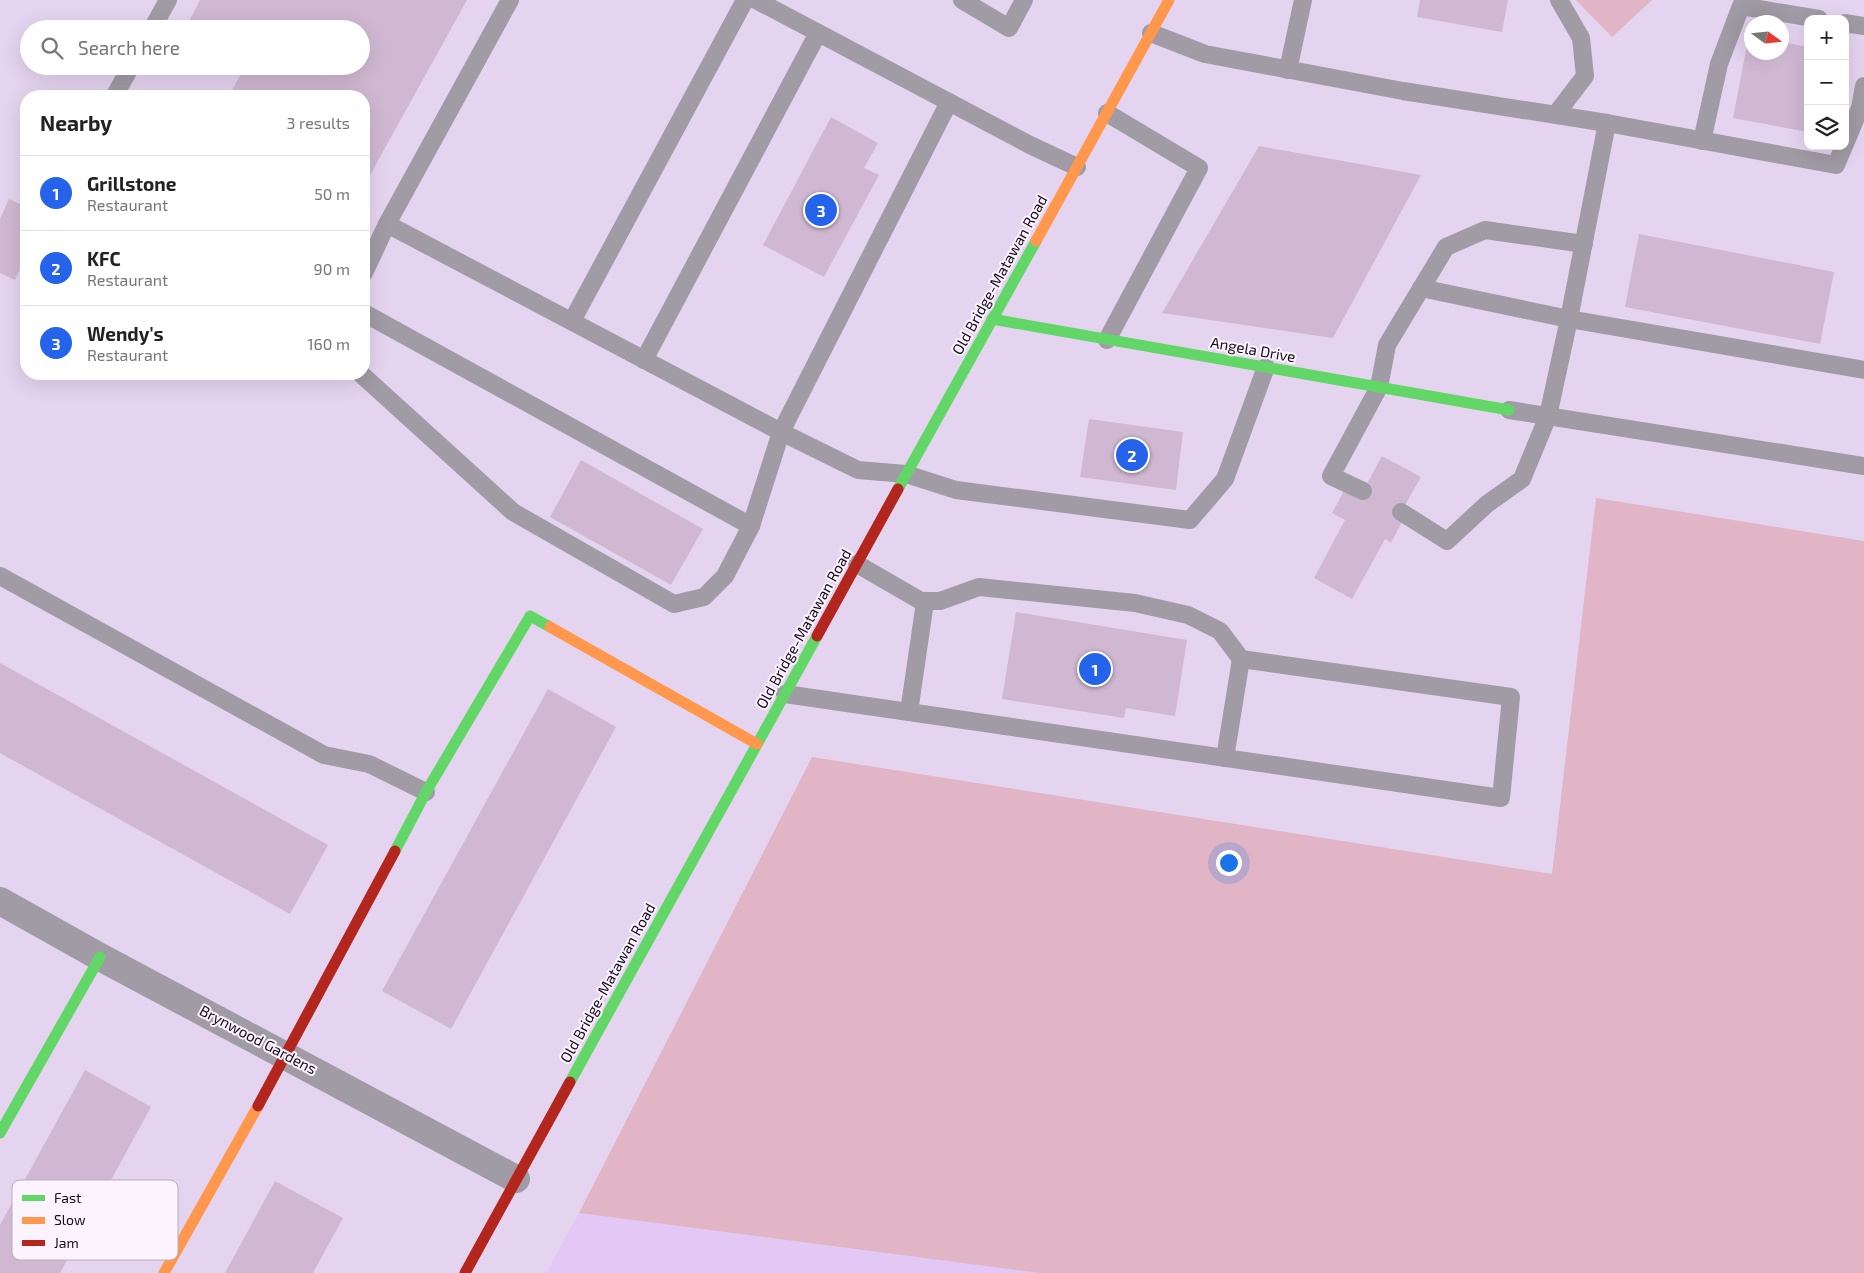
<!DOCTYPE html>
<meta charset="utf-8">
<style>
:root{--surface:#fff;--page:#f2f2f2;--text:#222;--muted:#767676;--line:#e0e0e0;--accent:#2563eb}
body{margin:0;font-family:"Exo 2",sans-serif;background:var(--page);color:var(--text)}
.controls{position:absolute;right:15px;top:15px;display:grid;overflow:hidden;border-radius:10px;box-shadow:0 5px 20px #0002}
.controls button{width:45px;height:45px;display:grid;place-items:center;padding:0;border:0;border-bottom:1px solid var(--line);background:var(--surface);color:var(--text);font:25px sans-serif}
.compass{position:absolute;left:1744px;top:15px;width:45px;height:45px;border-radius:50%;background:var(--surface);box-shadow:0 5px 20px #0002;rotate:105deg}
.you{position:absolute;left:1228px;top:862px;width:18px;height:18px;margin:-12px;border:4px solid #fff;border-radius:50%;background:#1a73e8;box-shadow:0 0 0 8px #1a73e833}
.badge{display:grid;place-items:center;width:32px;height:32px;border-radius:50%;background:var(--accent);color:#fff;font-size:16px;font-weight:700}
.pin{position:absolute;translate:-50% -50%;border:2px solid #fff;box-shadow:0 1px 5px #0006}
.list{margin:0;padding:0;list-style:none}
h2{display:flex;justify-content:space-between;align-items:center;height:65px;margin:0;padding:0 20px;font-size:21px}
h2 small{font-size:16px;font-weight:400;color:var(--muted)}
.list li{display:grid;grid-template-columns:32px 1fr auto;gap:15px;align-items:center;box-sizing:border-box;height:75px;padding:0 20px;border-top:1px solid var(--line)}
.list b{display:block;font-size:19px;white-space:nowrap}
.list p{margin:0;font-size:16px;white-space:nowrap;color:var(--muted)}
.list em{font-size:16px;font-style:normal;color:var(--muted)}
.icon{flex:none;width:28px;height:28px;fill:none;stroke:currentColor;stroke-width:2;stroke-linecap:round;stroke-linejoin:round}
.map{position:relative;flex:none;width:1864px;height:1273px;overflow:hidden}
.search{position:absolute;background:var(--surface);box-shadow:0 5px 20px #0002;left:20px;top:20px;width:350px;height:55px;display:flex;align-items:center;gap:12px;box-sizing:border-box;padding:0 18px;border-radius:28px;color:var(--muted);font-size:19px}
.panel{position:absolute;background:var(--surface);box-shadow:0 5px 20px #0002;left:20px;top:90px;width:350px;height:290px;border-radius:20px}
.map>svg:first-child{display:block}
</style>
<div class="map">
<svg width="1864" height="1273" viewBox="0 0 1864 1273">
<rect width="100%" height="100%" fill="#e5d4f0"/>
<polygon fill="#e3c7f4" points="579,1213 1040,1273 546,1273"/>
<g fill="#e1b5c5">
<polygon points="1576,0 1652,0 1612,37"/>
<polygon points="1596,498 1864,541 1864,1273 1040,1273 579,1213 812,757 1552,874"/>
</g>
<g fill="#d0b8d2">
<polygon points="200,0 467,0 364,186 364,96 229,96 245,66 361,66 361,29 189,29 186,27"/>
<polygon points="1420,0 1508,0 1502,32 1417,17"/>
<polygon points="1749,35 1752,36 1752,52 1782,52 1782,42 1808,47 1808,132 1733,118"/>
<polygon points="831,117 878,143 864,168 879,175 824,277 763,245"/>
<polygon points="1259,146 1421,175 1333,338 1162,313"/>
<polygon points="9,199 26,207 26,256 15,280 0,273 0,219"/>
<polygon points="1639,234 1834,272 1820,344 1625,307"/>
<polygon points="1089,419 1183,432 1176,490 1080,477"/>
<polygon points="1382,456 1421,477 1397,519 1403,520 1391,543 1385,539 1352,599 1314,578 1345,520 1332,513 1345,489 1363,491"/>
<polygon points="581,460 703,529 671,585 550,517"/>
<polygon points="1016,612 1187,640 1175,716 1126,708 1124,718 1002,699"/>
<polygon points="0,663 328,845 290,914 0,753"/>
<polygon points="548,689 616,727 451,1029 382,991"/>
<polygon points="85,1070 151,1107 60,1273 0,1273 0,1225"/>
<polygon points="275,1181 343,1218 313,1273 225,1273"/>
</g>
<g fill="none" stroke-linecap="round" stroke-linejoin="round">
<g stroke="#a19ba5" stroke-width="18">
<polyline points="510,0 387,224 781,432 858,470 906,474 956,490 1190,520 1225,479 1266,367"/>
<polyline points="756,0 1030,145 1077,167"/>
<polyline points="962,0 1009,28 1024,0"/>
<polyline points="1845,23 1864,26"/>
<polyline points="152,29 168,0"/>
<polyline points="1151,33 1205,54 1403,91 1607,123"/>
<polyline points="1288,70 1303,0"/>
<polyline points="115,95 131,66"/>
<polyline points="1107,113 1199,168 1107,340"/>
<polyline points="1556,114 1585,76 1581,38 1559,0"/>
<polyline points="1702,141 1719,64 1741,6 1819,19"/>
<polyline points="1845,144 1860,108 1864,86"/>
<polyline points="1844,146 1836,165 1607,123 1569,319 1864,370"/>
<polyline points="364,273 387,224"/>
<polyline points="364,313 751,526"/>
<polyline points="572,321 745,0"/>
<polyline points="644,360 818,33"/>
<polyline points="361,374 513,512 674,604 704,597 725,576 751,526 781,432 949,102"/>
<polyline points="1509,410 1864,466"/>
<polyline points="1363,491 1331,476 1379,387 1387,345 1446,247 1485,230 1584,244"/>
<polyline points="1401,512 1447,541 1487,504 1522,479 1548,416 1569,319 1421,288"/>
<polyline points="0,576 324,755 369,764 426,792"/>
<polyline points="785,694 1501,798 1511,697 1241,659 1220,631 1188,615 1135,603 979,587 940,601 921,601 857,564"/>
<polyline points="909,712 925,602"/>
<polyline points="1225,758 1241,659"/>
</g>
<polyline stroke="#a19ba5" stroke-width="28" points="0,901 100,957 516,1179"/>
<g stroke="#63d668" stroke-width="11">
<polyline points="992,319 1509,410"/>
<polyline points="898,489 1036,241"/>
<polyline points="395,851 426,792 530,616 550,627"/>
<polyline points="570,1082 817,636"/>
<polyline points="0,1133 100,957"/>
</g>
<g stroke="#ff974d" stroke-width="11">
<polyline points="1036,241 1169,0"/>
<polyline points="550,627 757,744"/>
<polyline points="164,1273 258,1106"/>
</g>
<g stroke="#b3261e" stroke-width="11">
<polyline points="817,636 898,489"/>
<polyline points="258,1106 395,851"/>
<polyline points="465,1273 570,1082"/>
</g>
</g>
<g text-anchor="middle" stroke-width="4" stroke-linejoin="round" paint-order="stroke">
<g font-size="15" fill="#160a1c" stroke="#fbf4ff">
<text transform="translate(1000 275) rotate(-61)" y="5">Old Bridge-Matawan Road</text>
<text transform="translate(1253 350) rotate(10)" y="5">Angela Drive</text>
<text transform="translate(804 629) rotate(-61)" y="5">Old Bridge-Matawan Road</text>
<text transform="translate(608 983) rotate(-61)" y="5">Old Bridge-Matawan Road</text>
<text transform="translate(258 1040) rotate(28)" y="5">Brynwood Gardens</text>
</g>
</g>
<rect x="12" y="1180" width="166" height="80" rx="8" fill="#fbf4ff" stroke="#b6aebb" stroke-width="1"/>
<rect x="22" y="1195" width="23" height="6" fill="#63d668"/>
<rect x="22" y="1217" width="23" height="7" fill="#ff974d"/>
<rect x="22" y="1240" width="23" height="6" fill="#b3261e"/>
<g font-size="14" fill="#160a1c">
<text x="54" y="1203">Fast</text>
<text x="54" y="1225">Slow</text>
<text x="54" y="1248">Jam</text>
</g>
</svg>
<div class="controls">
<button>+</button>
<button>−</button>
<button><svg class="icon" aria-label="layers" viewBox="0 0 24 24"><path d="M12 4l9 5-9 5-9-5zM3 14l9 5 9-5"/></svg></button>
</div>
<svg class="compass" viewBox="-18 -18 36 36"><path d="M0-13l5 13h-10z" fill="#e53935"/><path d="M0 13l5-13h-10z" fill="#767676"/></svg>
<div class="you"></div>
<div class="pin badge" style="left:1095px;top:669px">1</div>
<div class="pin badge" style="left:1132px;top:455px">2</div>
<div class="pin badge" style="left:821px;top:210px">3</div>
<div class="search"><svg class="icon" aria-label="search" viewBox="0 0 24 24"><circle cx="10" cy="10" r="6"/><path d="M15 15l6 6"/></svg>Search here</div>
<section class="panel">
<h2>Nearby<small>3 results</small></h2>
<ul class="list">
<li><span class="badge">1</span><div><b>Grillstone</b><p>Restaurant</p></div><em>50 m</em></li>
<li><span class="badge">2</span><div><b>KFC</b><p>Restaurant</p></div><em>90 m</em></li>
<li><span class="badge">3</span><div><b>Wendy's</b><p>Restaurant</p></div><em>160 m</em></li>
</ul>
</section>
</div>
